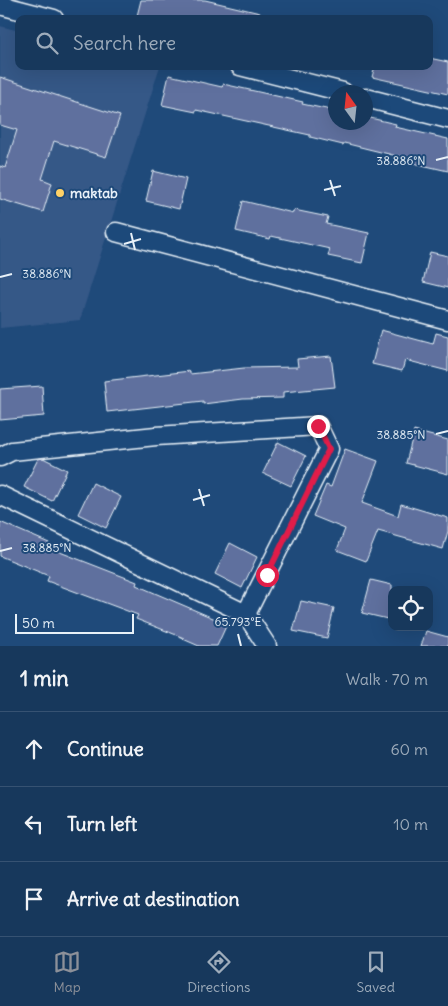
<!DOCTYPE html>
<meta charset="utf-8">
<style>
:root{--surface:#17385c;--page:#244365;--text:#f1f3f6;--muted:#9eacbb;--line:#365272;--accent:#8c9099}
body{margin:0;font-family:Delius,sans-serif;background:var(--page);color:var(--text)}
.controls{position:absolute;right:15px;bottom:15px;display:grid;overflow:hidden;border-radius:10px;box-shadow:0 5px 20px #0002}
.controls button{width:45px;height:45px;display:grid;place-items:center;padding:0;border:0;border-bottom:1px solid var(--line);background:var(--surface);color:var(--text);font:25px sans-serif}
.compass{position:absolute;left:328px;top:85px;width:45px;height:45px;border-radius:50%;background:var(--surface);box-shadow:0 5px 20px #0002;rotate:345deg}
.scale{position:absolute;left:15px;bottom:12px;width:119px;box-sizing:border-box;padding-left:5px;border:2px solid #e8f1f8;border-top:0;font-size:14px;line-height:18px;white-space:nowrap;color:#e8f1f8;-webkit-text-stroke:4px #1f4a7a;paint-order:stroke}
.stop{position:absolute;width:15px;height:15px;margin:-11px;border:4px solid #e11d48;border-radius:50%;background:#fff}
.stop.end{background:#e11d48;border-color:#fff;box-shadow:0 1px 5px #0008}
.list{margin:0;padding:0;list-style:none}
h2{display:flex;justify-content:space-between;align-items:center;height:65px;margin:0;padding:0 20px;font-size:21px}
h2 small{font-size:16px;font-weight:400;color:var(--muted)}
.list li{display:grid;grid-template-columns:32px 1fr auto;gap:15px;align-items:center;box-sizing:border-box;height:75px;padding:0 20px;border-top:1px solid var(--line)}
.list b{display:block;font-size:19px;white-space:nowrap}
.list em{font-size:16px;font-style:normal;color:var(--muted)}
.icon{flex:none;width:28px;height:28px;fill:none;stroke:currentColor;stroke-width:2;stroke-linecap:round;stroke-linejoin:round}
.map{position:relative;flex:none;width:448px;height:646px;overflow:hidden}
.search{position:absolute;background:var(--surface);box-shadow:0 5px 20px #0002;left:15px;right:15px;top:15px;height:55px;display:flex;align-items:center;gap:12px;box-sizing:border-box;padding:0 18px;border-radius:10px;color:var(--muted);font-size:19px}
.sheet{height:290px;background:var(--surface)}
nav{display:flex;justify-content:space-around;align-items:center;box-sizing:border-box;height:70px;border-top:1px solid var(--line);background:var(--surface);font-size:14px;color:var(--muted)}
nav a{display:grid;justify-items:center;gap:2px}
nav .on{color:var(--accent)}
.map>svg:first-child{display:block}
</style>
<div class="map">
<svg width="448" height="646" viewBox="0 0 448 646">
<rect width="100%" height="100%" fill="#1f4a7a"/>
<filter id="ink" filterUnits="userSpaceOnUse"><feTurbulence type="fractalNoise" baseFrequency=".02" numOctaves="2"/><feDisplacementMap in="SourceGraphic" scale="10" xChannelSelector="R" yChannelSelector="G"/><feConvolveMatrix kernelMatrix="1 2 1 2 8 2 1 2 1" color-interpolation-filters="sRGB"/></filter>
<g filter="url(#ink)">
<polygon fill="#365887" points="0,26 19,31 19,66 160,66 80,320 0,328"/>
<g fill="#5f6f9e" stroke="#e8f1f8">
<polygon points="141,0 205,0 260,13 259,19 150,19 137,16"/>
<polygon points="429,58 448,62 448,94 372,77 375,66 429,66"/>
<polygon points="169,75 222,87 223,84 303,102 302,104 336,111 336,122 366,122 366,117 396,124 395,127 448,139 448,171 400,160 401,157 344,143 343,145 310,137 310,135 196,110 196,112 162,105"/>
<polygon points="0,77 120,116 106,157 54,141 42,179 52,183 43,212 0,199 0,166 5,168 17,130 0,125"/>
<polygon points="153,171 186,179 179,209 146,201"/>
<polygon points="243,201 293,213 294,210 328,217 326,224 369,233 362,263 328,256 330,249 271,236 270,239 236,231"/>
<polygon points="430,252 448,256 448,288 423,282"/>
<polygon points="381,330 433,344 436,333 448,336 448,371 405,360 402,371 372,364"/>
<polygon points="331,356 335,387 283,392 283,398 243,399 203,404 203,401 107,412 104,381 190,371 190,374 244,368 298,367 297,359"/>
<polygon points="42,386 44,416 0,420 0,389"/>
<polygon points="414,431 448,440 448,474 406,463"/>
<polygon points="278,442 306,456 291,486 263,473"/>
<polygon points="345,449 378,461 362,503 398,516 401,504 448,518 448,531 443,549 378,531 366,561 337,550 345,529 313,516 326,485 331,487"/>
<polygon points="43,458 67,470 52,501 24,487 38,459"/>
<polygon points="93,483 121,497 106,528 78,514"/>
<polygon points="0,522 49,543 47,547 137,582 136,585 227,624 217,646 199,646 183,639 184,638 136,619 138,615 47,581 49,576 0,556"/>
<polygon points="230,543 257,557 242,588 215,574"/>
<polygon points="371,580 392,585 392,620 362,613"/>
<polygon points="301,601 334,608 327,638 293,631"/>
<polygon points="426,631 448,637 448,646 421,646"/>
</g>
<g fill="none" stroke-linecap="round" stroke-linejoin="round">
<defs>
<g id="street">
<polyline points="0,5 54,19"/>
<polyline points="240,66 343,92"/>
<polyline points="366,98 448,119"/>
<polyline points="116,232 448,320"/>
<polyline points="0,457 12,451 156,436 318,426 329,449 246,614"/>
<polyline points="0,495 246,614 267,646"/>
</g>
</defs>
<use href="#street" stroke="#e8f1f8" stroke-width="21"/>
<use href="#street" stroke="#1f4a7a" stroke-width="18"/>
</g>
</g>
<g fill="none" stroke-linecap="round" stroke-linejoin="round" filter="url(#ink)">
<polyline stroke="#e11d48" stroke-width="6" points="267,575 329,449 318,426"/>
</g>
<path fill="none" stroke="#e8f1f8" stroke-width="2" d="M436,160l12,-3M330,180l5,16M324,190l17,-4M131,233l4,17M124,244l17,-5M0,277l12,-3M436,434l12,-3M199,489l5,17M193,500l17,-5M0,551l12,-3M238,634l3,12"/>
<circle fill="#ffd166" stroke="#1f4a7a" stroke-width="2" cx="60" cy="193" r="5"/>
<g text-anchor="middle" stroke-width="4" stroke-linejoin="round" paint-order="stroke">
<g font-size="14" font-weight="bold" fill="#e8f1f8" stroke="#1f4a7a" text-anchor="start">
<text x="70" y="198">maktab</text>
</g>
</g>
<g font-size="12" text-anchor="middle" fill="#e8f1f8" stroke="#1f4a7a" stroke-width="4" stroke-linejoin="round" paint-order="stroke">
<text x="401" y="165">38.886°N</text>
<text x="47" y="278">38.886°N</text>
<text x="401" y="439">38.885°N</text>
<text x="47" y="552">38.885°N</text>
<text x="238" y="626">65.793°E</text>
</g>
</svg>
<div class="controls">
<button><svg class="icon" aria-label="locate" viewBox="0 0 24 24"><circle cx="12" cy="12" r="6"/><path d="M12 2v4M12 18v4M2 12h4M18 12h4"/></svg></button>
</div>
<svg class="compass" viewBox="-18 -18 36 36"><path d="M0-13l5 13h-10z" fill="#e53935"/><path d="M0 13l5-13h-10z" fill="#9eacbb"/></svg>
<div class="scale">50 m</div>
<div class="stop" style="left:267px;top:575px"></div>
<div class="stop end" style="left:318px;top:426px"></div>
<div class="search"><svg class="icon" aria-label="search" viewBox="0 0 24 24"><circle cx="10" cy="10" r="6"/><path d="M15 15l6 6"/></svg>Search here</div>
</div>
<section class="sheet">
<h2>1 min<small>Walk · 70 m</small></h2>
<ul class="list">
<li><svg class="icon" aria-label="ahead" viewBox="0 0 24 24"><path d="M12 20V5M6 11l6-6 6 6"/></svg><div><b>Continue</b></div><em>60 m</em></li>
<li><svg class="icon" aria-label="left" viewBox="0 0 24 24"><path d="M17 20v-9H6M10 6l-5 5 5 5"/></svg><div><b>Turn left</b></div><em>10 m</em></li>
<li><svg class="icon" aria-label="arrive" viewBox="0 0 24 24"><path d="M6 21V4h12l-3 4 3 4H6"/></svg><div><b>Arrive at destination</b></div></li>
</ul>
</section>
<nav>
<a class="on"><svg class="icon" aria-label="map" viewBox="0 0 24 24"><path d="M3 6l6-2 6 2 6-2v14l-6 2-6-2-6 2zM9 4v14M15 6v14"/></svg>Map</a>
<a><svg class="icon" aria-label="directions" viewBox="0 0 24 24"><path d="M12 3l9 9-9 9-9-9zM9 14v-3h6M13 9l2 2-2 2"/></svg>Directions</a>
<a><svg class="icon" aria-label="saved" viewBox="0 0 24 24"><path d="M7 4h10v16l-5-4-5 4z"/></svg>Saved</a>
</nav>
